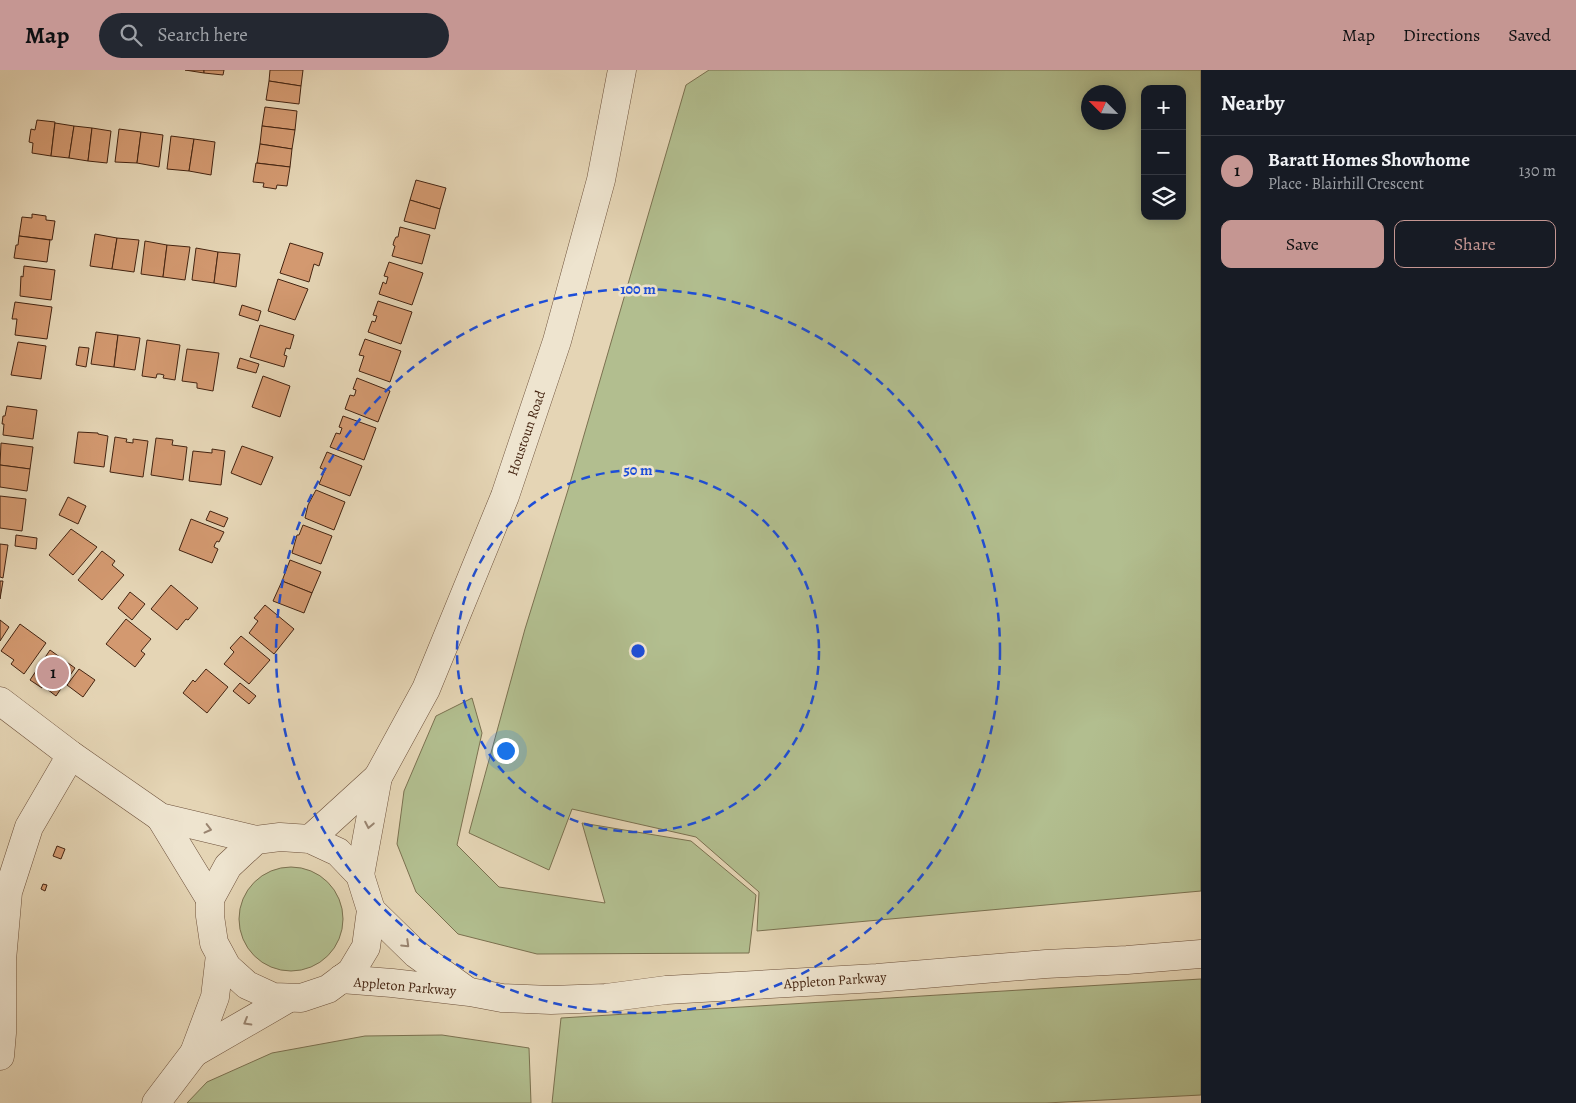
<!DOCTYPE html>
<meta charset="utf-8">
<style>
:root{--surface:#171b24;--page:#242831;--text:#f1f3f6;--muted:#9ea1a6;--line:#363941;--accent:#c59692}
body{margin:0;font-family:Alegreya,serif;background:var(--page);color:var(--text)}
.controls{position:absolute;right:15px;top:15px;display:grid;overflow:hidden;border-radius:10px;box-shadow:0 2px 12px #0003}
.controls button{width:45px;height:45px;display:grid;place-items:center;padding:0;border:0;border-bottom:1px solid var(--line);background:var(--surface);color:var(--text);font:25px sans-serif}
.compass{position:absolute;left:1081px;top:15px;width:45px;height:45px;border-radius:50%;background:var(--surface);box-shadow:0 2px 12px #0003;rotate:294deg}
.you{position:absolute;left:505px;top:680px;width:18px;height:18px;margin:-12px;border:4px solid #fff;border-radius:50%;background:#1a73e8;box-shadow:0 0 0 8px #1a73e833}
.badge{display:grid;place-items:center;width:32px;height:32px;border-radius:50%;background:var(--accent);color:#111;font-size:16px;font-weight:700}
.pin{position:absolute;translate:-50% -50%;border:2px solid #fff;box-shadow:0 1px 5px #0006}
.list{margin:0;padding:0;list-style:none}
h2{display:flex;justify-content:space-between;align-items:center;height:65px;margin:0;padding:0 20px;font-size:21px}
h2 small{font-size:16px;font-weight:400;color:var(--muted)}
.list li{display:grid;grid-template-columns:32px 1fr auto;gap:15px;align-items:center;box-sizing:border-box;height:70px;padding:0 20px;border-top:1px solid var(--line)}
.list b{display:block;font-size:19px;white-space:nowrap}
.list p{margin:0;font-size:16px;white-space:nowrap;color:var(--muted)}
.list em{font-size:16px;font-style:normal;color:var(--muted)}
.actions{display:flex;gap:10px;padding:15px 20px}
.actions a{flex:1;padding:11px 0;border:1px solid var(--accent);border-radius:10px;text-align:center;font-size:18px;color:var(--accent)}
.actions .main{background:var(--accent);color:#111}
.icon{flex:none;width:28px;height:28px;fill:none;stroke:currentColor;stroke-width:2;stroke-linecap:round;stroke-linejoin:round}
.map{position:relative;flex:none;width:1201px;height:1033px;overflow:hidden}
header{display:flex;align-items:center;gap:30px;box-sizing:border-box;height:70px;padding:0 25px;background:var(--accent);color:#111}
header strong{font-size:24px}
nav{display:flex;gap:28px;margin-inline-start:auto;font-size:18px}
.search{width:350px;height:45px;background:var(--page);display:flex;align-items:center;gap:12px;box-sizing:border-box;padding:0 18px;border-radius:28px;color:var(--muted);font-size:19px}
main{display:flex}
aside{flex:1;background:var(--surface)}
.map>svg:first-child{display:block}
</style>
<header>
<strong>Map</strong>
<div class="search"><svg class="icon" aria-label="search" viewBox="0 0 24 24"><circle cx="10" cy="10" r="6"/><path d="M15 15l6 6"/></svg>Search here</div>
<nav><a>Map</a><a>Directions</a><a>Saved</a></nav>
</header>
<main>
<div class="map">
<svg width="1201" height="1033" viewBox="0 0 1201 1033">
<rect width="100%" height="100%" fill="#e5d5b5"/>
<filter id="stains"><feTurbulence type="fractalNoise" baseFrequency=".004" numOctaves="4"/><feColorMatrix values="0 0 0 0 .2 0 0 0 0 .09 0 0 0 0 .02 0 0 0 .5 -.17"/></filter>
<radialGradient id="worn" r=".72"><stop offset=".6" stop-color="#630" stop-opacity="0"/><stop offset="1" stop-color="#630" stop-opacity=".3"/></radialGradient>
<g fill="#b2be8f" stroke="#7b7150" fill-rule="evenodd">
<path d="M709,0h492v821l-444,40 2,-39 -63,-55 -124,-28 -23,61 -80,-37 56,-204 43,-139 118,-405zM1145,19h37v127h-37zM1118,22v30h-30v-30z"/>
<polygon points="472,628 482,663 457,775 499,817 605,833 582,753 691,771 756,825 749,883 537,884 458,864 416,822 397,774 404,721 436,646"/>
<circle cx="291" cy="849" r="52"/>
<polygon points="1201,909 1201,1025 1046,1033 552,1033 561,948"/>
<polygon points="442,965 529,978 531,1033 187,1033 207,1012 272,983 365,966"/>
</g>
<g fill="#d39970" stroke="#442411">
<polygon points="185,0 204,0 204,3"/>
<polygon points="204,0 224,0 223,5 204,3"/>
<polygon points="270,0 303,0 301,16 269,11"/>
<polygon points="269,11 301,16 299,34 266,30"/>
<polygon points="265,37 297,41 295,60 262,56"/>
<polygon points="37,50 55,52 51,86 32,83 33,73 29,72 31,59 35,60"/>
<polygon points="55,53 74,56 69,88 51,86"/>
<polygon points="74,56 92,58 88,91 69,88"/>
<polygon points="262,56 295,60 292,79 260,74"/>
<polygon points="92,58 111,61 107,93 88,91"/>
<polygon points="119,59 141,62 137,93 115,92"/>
<polygon points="141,62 163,65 159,97 137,93"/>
<polygon points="171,66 194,69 189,101 167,99"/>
<polygon points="194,69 215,72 211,105 189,101"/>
<polygon points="260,74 292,79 290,97 257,93"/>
<polygon points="256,93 290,97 287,116 277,115 276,119 270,118 263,117 264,113 253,112"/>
<polygon points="416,110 446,118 440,139 410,130"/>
<polygon points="410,130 440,139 435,159 404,151"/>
<polygon points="32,144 46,146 46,150 55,151 52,170 19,166 22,147 32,148"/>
<polygon points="400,157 430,165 422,194 392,186 395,176 393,175 394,171 396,167 398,167"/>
<polygon points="95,164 117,168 112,199 90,196"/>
<polygon points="19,166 50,170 47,192 14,188 16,175 18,175"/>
<polygon points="117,168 139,170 134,202 112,199"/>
<polygon points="145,171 167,175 163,207 141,204"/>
<polygon points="290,173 323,183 319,196 314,194 309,212 280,203"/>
<polygon points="167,175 190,177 185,210 163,207"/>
<polygon points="196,178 218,182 214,213 192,210"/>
<polygon points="218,182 240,184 236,217 214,213"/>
<polygon points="389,192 423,203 412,235 379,224 383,212 386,214 388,207 384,206"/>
<polygon points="24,196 55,200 51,230 20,226 21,206 23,207"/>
<polygon points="278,209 308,219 295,250 268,241"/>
<polygon points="378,231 412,242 401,274 368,262 372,251 375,252 377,246 373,245"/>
<polygon points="15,232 52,237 47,269 15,265 17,249 12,249"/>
<polygon points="242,235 261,241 258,251 239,245"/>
<polygon points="260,255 294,265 290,279 286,278 284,285 287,286 284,297 250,287"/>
<polygon points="96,262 118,265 114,297 91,294"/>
<polygon points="118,265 140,268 135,300 114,297"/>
<polygon points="365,269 401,281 390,312 359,301 364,286 359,285"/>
<polygon points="147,270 180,275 175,310 163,308 164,305 160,304 157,304 156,308 142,306"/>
<polygon points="18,272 46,276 41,309 11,305"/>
<polygon points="79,277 89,278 86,297 76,295"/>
<polygon points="187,279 219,283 213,321 197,318 197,313 182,311"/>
<polygon points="240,288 259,294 256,303 237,298"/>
<polygon points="263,306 290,316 280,347 252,337"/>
<polygon points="357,308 390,321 378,352 345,339 350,325 354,326 355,324 356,320 353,319"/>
<polygon points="7,336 37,340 33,369 3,365 4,354 2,354 3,346 5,346"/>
<polygon points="343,346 376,358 364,390 330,377 336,363 340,364 342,358 339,357"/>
<polygon points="78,362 98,363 98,364 108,366 104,397 74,393"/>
<polygon points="115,367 127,369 126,372 133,373 133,369 148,371 143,407 110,402"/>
<polygon points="156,368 173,370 172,375 187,377 183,410 151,405"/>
<polygon points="1,373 33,377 30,399 0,395"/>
<polygon points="242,376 273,387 261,415 231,403"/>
<polygon points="212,379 225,381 221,415 189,411 193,381 212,383"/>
<polygon points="327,382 362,396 350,426 319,414 325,400 320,398"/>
<polygon points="0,395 30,399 27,421 0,417"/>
<polygon points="316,420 345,432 334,460 305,448 308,435"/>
<polygon points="0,426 26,429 22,461 0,458"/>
<polygon points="68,427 86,436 78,454 59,445"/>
<polygon points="210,441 228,448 224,457 206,450"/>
<polygon points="191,449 224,462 219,472 217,471 215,474 214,477 218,479 212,493 179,480"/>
<polygon points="303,455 332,466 321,494 292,483 297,465 299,465"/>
<polygon points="71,459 97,477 73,505 49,485"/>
<polygon points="16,465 37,468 36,479 15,476"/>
<polygon points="0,474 8,475 3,508 0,507"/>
<polygon points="102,481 115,491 112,495 124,505 102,530 78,510"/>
<polygon points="290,490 321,502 312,523 282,511"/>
<polygon points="0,511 3,511 0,529"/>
<polygon points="282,511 312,523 304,543 273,531"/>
<polygon points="171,515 198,538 188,550 186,549 177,560 151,539"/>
<polygon points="130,522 145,534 132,550 118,538"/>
<polygon points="265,535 294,559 274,584 249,563 258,551 254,548"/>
<polygon points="126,549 151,569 141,581 145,584 135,597 106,574"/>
<polygon points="0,550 9,557 0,571"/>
<polygon points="20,554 46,573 24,604 11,594 14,590 1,581"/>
<polygon points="241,566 270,590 249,614 224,594 234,582 230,578"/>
<polygon points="50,580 75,598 56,626 43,616 42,618 30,610"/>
<polygon points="79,599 95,610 83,627 67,615"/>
<polygon points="206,599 228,617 207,643 183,623 193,610 195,612"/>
<polygon points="240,613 256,626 249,634 233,621"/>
<polygon points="57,776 65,779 61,789 53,786"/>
<polygon points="43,814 47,815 45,821 41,819"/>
</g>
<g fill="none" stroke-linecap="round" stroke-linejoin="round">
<defs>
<g id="minor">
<polyline points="0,631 71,685 160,747 256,770"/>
<polyline points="160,747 210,829"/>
<polygon points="280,767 310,769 338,782 360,805 371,840 366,877 351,902 328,919 301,928 273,927 247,915 227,897 214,873 210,846 210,829 228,796 256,770"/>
<polyline points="310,769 378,707"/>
<polyline points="360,805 378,707 426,619 505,426 557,271 601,110 622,0"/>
<polyline points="371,840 416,884 466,920"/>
<polyline points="341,909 392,913 470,922 502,928 551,930 606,928 666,920 877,908 1046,894 1127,890 1201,884"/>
<polyline points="194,983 289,928"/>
<polyline points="0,986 2,963 2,890 8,822 29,757 71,685"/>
<polyline points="156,1033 194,983 215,927 220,885"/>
</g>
</defs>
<use href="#minor" stroke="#6c503a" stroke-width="29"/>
<use href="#minor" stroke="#eee4cf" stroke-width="28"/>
</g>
<defs><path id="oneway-chevron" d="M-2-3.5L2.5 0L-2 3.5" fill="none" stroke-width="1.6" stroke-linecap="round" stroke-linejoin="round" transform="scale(1.25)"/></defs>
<g stroke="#998470">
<use href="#oneway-chevron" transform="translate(369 755) rotate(101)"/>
<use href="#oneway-chevron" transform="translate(208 759) rotate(14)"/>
<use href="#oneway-chevron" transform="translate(406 874) rotate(44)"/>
<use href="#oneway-chevron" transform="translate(247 952) rotate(150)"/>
</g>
<g fill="none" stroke="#1d4ed8" stroke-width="2.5" stroke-dasharray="9 6">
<circle cx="638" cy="581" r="181"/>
<circle cx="638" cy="581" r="362"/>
</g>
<g text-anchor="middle" stroke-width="5" stroke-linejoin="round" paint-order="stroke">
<g font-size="14" fill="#442411" stroke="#eee4cf">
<text transform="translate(526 363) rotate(-71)" y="5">Houstoun Road</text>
<text transform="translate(835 910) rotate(-4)" y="5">Appleton Parkway</text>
<text transform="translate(405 916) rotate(5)" y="5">Appleton Parkway</text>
</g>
</g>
<circle cx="638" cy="581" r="8" fill="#1d4ed8" stroke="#eee4cf" stroke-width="2.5"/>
<g font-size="15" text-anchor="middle" font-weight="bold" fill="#1d4ed8" stroke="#eee4cf" stroke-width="5" stroke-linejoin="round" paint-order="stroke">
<text x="638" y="224">100 m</text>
<text x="638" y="405">50 m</text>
</g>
<rect width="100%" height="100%" filter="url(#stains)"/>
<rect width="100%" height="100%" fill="url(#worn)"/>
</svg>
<div class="controls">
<button>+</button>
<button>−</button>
<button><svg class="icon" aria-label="layers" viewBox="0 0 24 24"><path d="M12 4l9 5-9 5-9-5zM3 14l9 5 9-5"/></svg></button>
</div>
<svg class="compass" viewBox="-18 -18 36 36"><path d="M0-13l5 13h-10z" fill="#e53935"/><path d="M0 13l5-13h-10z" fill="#9ea1a6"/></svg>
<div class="you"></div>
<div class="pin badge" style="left:53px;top:603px">1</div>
</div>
<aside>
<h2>Nearby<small></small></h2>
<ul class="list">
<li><span class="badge">1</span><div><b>Baratt Homes Showhome</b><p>Place · Blairhill Crescent</p></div><em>130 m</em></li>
</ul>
<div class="actions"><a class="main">Save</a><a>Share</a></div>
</aside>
</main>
